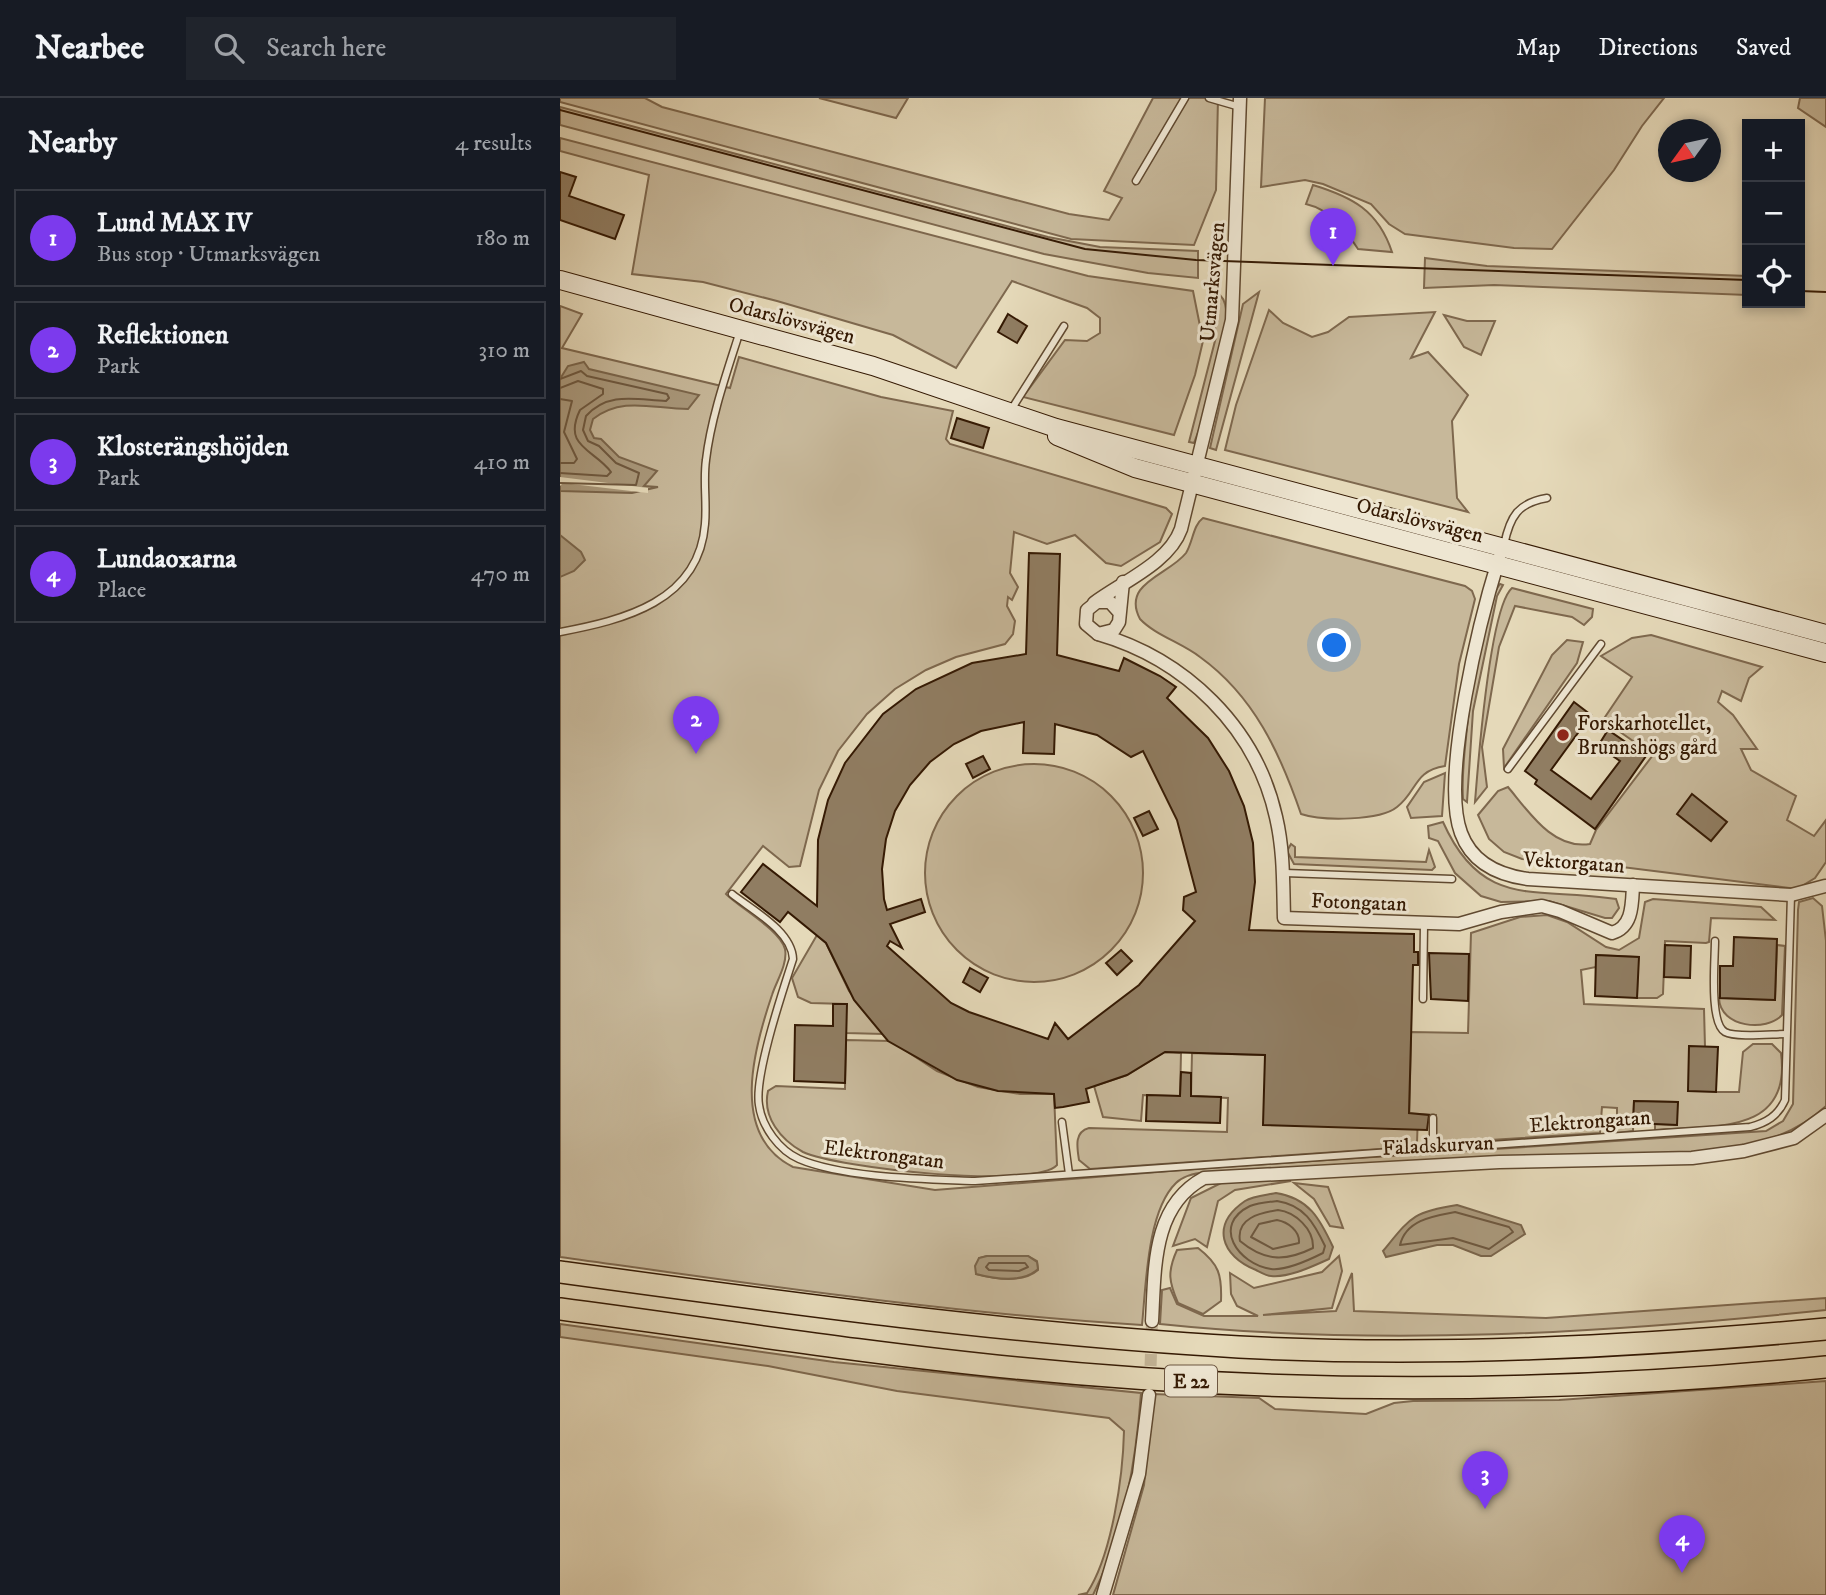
<!DOCTYPE html>
<meta charset="utf-8">
<style>
:root{--surface:#171b24;--page:#20242c;--text:#f1f3f6;--muted:#9ea1a6;--line:#363941;--accent:#7c3aed}
body{margin:0;font-family:"IM FELL DW Pica",serif;background:var(--page);color:var(--text)}
.controls{position:absolute;right:21px;top:21px;display:grid;overflow:hidden;border-radius:0px;box-shadow:0 4px 10px #0003}
.controls button{width:63px;height:63px;display:grid;place-items:center;padding:0;border:0;border-bottom:2px solid var(--line);background:var(--surface);color:var(--text);font:35px sans-serif}
.compass{position:absolute;left:1098px;top:21px;width:63px;height:63px;border-radius:50%;background:var(--surface);box-shadow:0 4px 10px #0003;rotate:237deg}
.you{position:absolute;left:775px;top:548px;width:24px;height:24px;margin:-18px;border:5px solid #fff;border-radius:50%;background:#1a73e8;box-shadow:0 0 0 10px #1a73e833}
.badge{display:grid;place-items:center;width:46px;height:46px;border-radius:50%;background:var(--accent);color:#fff;font-size:23px;font-weight:700}
.pin{position:absolute;translate:-50% -58px;filter:drop-shadow(0 2px 4px #0008)}
.pin::after{content:'';position:absolute;top:37px;width:24px;height:21px;background:inherit;clip-path:polygon(0 0,100% 0,50% 100%)}
.list{margin:0;padding:0;list-style:none}
h2{display:flex;justify-content:space-between;align-items:center;height:91px;margin:0;padding:0 28px;font-size:30px}
h2 small{font-size:23px;font-weight:400;color:var(--muted)}
.list li{display:grid;grid-template-columns:46px 1fr auto;gap:21px;align-items:center;box-sizing:border-box;height:98px;margin:0 14px 14px;padding:0 14px;border:2px solid var(--line);border-radius:0px}
.list b{display:block;font-size:26px;white-space:nowrap}
.list p{margin:0;font-size:23px;white-space:nowrap;color:var(--muted)}
.list em{font-size:23px;font-style:normal;color:var(--muted)}
.icon{flex:none;width:38px;height:38px;fill:none;stroke:currentColor;stroke-width:2;stroke-linecap:round;stroke-linejoin:round}
.map{position:relative;flex:none;width:1266px;height:1497px;overflow:hidden}
header{display:flex;align-items:center;gap:42px;box-sizing:border-box;height:98px;padding:0 35px;background:var(--surface);border-bottom:2px solid var(--line)}
header strong{font-size:33px}
nav{display:flex;gap:38px;margin-inline-start:auto;font-size:24px}
.search{width:490px;height:63px;background:var(--page);display:flex;align-items:center;gap:18px;box-sizing:border-box;padding:0 24px;border-radius:0px;color:var(--muted);font-size:26px}
main{display:flex}
aside{flex:1;background:var(--surface)}
.map>svg:first-child{display:block}
</style>
<header>
<strong>Nearbee</strong>
<div class="search"><svg class="icon" aria-label="search" viewBox="0 0 24 24"><circle cx="10" cy="10" r="6"/><path d="M15 15l6 6"/></svg>Search here</div>
<nav><a>Map</a><a>Directions</a><a>Saved</a></nav>
</header>
<main>
<aside>
<h2>Nearby<small>4 results</small></h2>
<ul class="list">
<li><span class="badge">1</span><div><b>Lund MAX IV</b><p>Bus stop · Utmarksvägen</p></div><em>180 m</em></li>
<li><span class="badge">2</span><div><b>Reflektionen</b><p>Park</p></div><em>310 m</em></li>
<li><span class="badge">3</span><div><b>Klosterängshöjden</b><p>Park</p></div><em>410 m</em></li>
<li><span class="badge">4</span><div><b>Lundaoxarna</b><p>Place</p></div><em>470 m</em></li>
</ul>
</aside>
<div class="map">
<svg width="1266" height="1497" viewBox="0 0 1266 1497">
<rect width="100%" height="100%" fill="#e5d9b9"/>
<filter id="stains"><feTurbulence type="fractalNoise" baseFrequency=".00286" numOctaves="4"/><feColorMatrix values="0 0 0 0 .2 0 0 0 0 .09 0 0 0 0 .02 0 0 0 .5 -.17"/></filter>
<radialGradient id="worn" r=".72"><stop offset=".6" stop-color="#630" stop-opacity="0"/><stop offset="1" stop-color="#630" stop-opacity=".3"/></radialGradient>
<g fill="#c7b89a" stroke="#7e684e" stroke-width="2" fill-rule="evenodd">
<polygon points="0,0 85,0 102,9 509,116 549,122 562,100 544,93 593,0 658,0 656,92 634,147 511,141 0,4"/>
<polygon points="259,0 348,0 336,20"/>
<polygon points="705,0 1104,0 1082,28 1054,72 992,151 954,150 845,136 829,126 811,106 763,86 745,82 701,89"/>
<polygon points="1240,0 1266,0 1266,29 1238,10"/>
<polygon points="0,9 488,139 540,149 638,153 638,180 588,175 484,156 0,27"/>
<polygon points="0,40 528,178 633,193 643,243 635,277 614,337 463,299 505,242 527,243 540,235 540,220 527,210 452,183 396,270 333,237 217,203 143,184 72,176 89,77 0,53"/>
<path d="M753,87c39,12 65,25 79,67l-34,-3c-13,-20 -27,-39 -52,-45z"/>
<polygon points="865,160 927,168 1187,178 1187,197 934,187 864,190"/>
<path d="M651,191c7,3 12,7 14,15 7,24 -21,114 -31,139l-5,-1 27,-105z"/>
<polygon points="699,194 656,352 650,350 683,206"/>
<path d="M0,208l22,8 -20,34 168,40 9,-31 142,40 72,14 -7,28 4,5 216,64 6,6 -12,28 -39,24 -15,-3 -31,-28 -28,9 -33,-12 -4,41 8,14 -6,13 -4,-3 -1,9 8,15 -2,13 -8,10 -49,13 -30,13 -31,19 -28,25 -29,37 -19,39 -19,76 -11,1 -26,-21 -37,48c14,14 54,36 59,55 3,15 -9,33 -13,46 -18,53 -43,140 21,172l142,23 272,-22 559,-37 17,-10 10,-17 5,-194 1,-8 14,-4 9,8 4,35v165c-46,42 -97,42 -156,50l-464,16c-10,1 -22,3 -30,11 -29,28 -30,103 -34,142 -196,-12 -388,-41 -582,-68zM427,1158h41l9,5 1,9c-15,13 -43,9 -62,4l3,-16z"/>
<polygon points="709,212 723,225 752,239 768,234 789,219 875,214 851,260 868,254 908,297 892,323 897,400 908,414 665,352 676,307"/>
<polygon points="884,217 907,223 935,223 921,257 904,249"/>
<path d="M643,420l262,68 7,5 3,8 -16,65 -14,102c-32,5 -27,25 -48,41 -17,14 -75,14 -96,7 -21,-61 -47,-118 -101,-157 -18,-14 -45,-22 -60,-38 -19,-36 29,-44 46,-66 7,-11 7,-28 17,-35z"/>
<path d="M940,486l3,1 -6,11 -24,115 -6,91 -4,-3c-3,-38 15,-187 37,-215z"/>
<path d="M952,490l81,21 -1,8 -8,8 -12,-8 -57,-11 -16,41 -17,100 5,40 -12,15c3,-36 14,-194 37,-214z"/>
<path d="M1091,537l111,32 -13,11 -8,23 -19,-10 -4,11 15,13 24,34h-16l10,21 45,26 -9,24 27,16 12,-16v42l-11,16 -18,11 -199,-25 -76,-5 -18,-7 -15,-13 -11,-24 20,-24 10,-4c21,25 45,63 82,57l6,-14 57,-75 -50,-35 29,-43 -31,-21 31,-18z"/>
<polygon points="1007,542 1023,544 1017,565 944,670 943,651 992,557"/>
<circle cx="474" cy="775" r="109"/>
<polygon points="885,675 882,718 851,720 847,709 864,684"/>
<path d="M883,724c38,85 88,66 165,76l8,1 3,9 -7,10h-7l-56,-17 -48,1 -20,-6 -26,-23 -17,-32 -9,-3 -1,-12z"/>
<polygon points="731,746 735,749 735,759 866,764 869,752 875,769 872,772 734,766 727,753"/>
<path d="M1093,801l108,8 14,13 -64,-2 -2,24 -3,1 -41,-2 -2,53 -6,4h-20l1,-41 -42,-2v12l-15,3 3,34 120,5 1,38 11,45h23l4,-40 10,-8h19l9,9c11,83 -69,72 -126,77v-6l22,1v-23l-43,-1 -1,30 -16,2v-25l-15,-1 -2,26 -158,10 -6,-3v-25l-18,-1 -1,29 -7,4 -320,22 -11,-9c-2,-13 -5,-28 10,-32l138,4 1,-34 -37,-2 1,-43 73,2 144,73 2,-96 57,1 3,-100 49,-16 27,-2 20,7 39,25 13,3 20,-12 6,-36z"/>
<polygon points="257,837 266,845 289,893 323,936 286,935 286,906 251,905 238,899 232,880"/>
<path d="M1217,847l8,1 -3,69c-15,17 -62,13 -63,-17l56,2z"/>
<path d="M286,942l45,1 46,30 41,16 42,7h34l3,71c-23,25 -220,3 -254,-13 -22,-12 -41,-35 -35,-61l8,-5 69,3z"/>
<polygon points="605,954 621,955 620,998 583,997 581,1023 543,1019 534,988 567,977"/>
<polygon points="671,1080 731,1083 675,1092 658,1103 647,1149 635,1141 613,1148 631,1100"/>
<polygon points="734,1085 768,1089 783,1130 770,1128 754,1101"/>
<path d="M638,1150c21,16 24,27 23,53l-18,13 -25,-11c-9,-21 -11,-31 -1,-53z"/>
<path d="M779,1158l3,15 -10,37 -69,7 73,-4 16,-38 2,38 192,7 280,-20v12c-220,23 -445,37 -666,14l2,-34 8,-2 7,16 27,12h54l-21,-10 -6,-12 -1,-21 24,15 68,-16z"/>
<path d="M0,1226l274,38 307,31c-5,69 -17,139 -48,202h-15l9,-2c25,-38 36,-117 37,-162l-15,-13 -212,-27 -129,-25 -208,-29z"/>
<polygon points="1266,1283 1266,1497 553,1497 584,1387 593,1296 699,1300 715,1311 806,1316 834,1305 853,1303 999,1302"/>
</g>
<g fill="#a9987b" stroke="#7a654b" stroke-width="2">
<path d="M24,264l5,7 110,26 -11,14c-35,0 -65,-13 -95,10l-3,11 4,8 7,1 18,18 38,14 -13,15 14,1 -26,6 -72,-2v-112l8,-13z"/>
<polygon points="0,437 21,454 25,462 14,473 0,479"/>
<path d="M716,1095c33,5 44,26 57,54l-4,12c-16,7 -40,19 -58,17 -4,0 -11,-4 -15,-6 -35,-14 -46,-45 -11,-69 8,-5 22,-6 31,-8z"/>
<path d="M897,1107l64,20 4,9 -34,22h-10l-28,-11h-16l-51,12 -3,-6c28,-34 29,-39 74,-46z"/>
<path d="M427,1158h41l9,6 1,7c-15,14 -43,10 -62,5l-1,-8 4,-8z"/>
</g>
<polygon fill="#e5d9b9" points="0,379 88,390 88,395 3,385 0,388"/>
<g fill="none" stroke-linecap="round" stroke-linejoin="round">
<g stroke="#6e583f" stroke-width="2">
<path d="M0,281l21,-8 6,5 80,18 2,4 -3,3c-29,-1 -57,-10 -80,15l-3,14 5,11 11,5 17,17 23,10 -3,12 -76,-2"/>
<path d="M0,290l18,-7 25,8v5l-23,16c-18,37 14,39 31,62l-4,4 -47,-3"/>
<polyline points="0,301 12,303 4,334 17,361 14,365 0,365"/>
<path d="M717,1103c27,4 37,22 48,45l-2,7c-14,7 -37,18 -52,16 -33,-5 -60,-44 -21,-63 8,-3 19,-4 27,-5z"/>
<path d="M718,1112c17,2 36,19 35,38 -28,14 -49,13 -73,-7 -4,-23 20,-28 38,-31z"/>
<path d="M895,1114l54,15 4,5 -24,17 -36,-11 -53,7c6,-25 33,-29 55,-33z"/>
<path d="M717,1122c11,2 23,11 22,23l-26,6 -22,-12 8,-13z"/>
<polygon points="429,1165 465,1165 468,1169 459,1173 429,1172 426,1169"/>
</g>
</g>
<g fill="#907d62" stroke="#341903" stroke-width="2" fill-rule="evenodd">
<polygon points="0,74 16,79 9,98 64,117 55,141 0,122"/>
<polygon points="448,216 467,228 457,245 438,234"/>
<polygon points="397,320 429,330 423,350 391,340"/>
<path d="M469,455l31,1 -3,101 62,16 5,-13 36,18 16,11 -9,11 41,40 21,33 15,35 9,37 2,39 -6,48 165,4v18h4v13h-5l-4,148 20,2 -2,15 -164,-5 2,-70 -100,-3 -38,23 -41,14 3,13 -26,5 -8,1 -1,-14 -56,-3 -41,-11 -69,-39 -34,-41 -28,-57 -38,-31 -8,10 -39,-30 22,-28 54,42 1,-66 10,-40 17,-37 38,-49 33,-25 56,-26 54,-9zM464,624l-1,31 31,1 1,-30 42,11 34,22 12,-6 34,69 19,72 -12,5 -1,13 12,11 -56,64 -71,54 -13,-16 -7,16 -79,-27 -18,-9 -64,-57 3,-5 12,7 -12,-24 35,-12 -4,-13 -34,11 -3,-11 -2,-30 4,-30 9,-28 15,-26 20,-23 24,-18 27,-13z"/>
<polygon points="1014,604 1031,617 991,672 1031,701 1060,663 1038,648 1048,632 1086,658 1035,731 975,686 977,682 965,673"/>
<polygon points="423,658 430,671 413,680 406,666"/>
<polygon points="1132,696 1167,724 1151,743 1117,716"/>
<polygon points="589,713 598,731 583,738 574,720"/>
<polygon points="1174,839 1217,841 1215,902 1160,900 1160,868 1173,868"/>
<polygon points="1105,847 1131,848 1130,880 1104,879"/>
<polygon points="561,852 572,863 557,877 546,865"/>
<polygon points="869,855 909,856 908,903 871,901"/>
<polygon points="1036,857 1079,859 1077,900 1035,898"/>
<polygon points="410,870 428,880 420,894 403,884"/>
<polygon points="273,906 287,906 285,985 234,983 235,927 273,928"/>
<polygon points="1129,948 1158,949 1156,994 1128,993"/>
<polygon points="621,974 631,975 631,998 661,999 660,1025 586,1023 587,997 620,998"/>
<polygon points="1074,1003 1118,1004 1117,1027 1073,1025"/>
</g>
<g fill="none" stroke-linecap="round" stroke-linejoin="round">
<polyline stroke="#c2b395" stroke-width="12" stroke-dasharray="12 6" stroke-linecap="butt" points="590,1286 592,1223"/>
<defs>
<g id="service">
<polyline points="649,0 680,9"/>
<polyline points="576,83 625,0"/>
<polyline points="451,312 504,228"/>
<path d="M944,447c6,-29 14,-42 43,-47"/>
<path d="M0,534c63,-12 139,-30 145,-108 2,-22 -2,-43 1,-64 5,-43 21,-88 34,-129"/>
<polyline points="948,671 1041,546"/>
<polyline points="725,775 892,781"/>
<path d="M172,796c20,16 60,37 61,65 -10,31 -39,117 -34,146 3,22 20,45 40,54 44,19 127,20 176,22l775,-54c16,-4 28,-11 35,-27l6,-205"/>
<path d="M1155,843c0,19 -6,82 10,91 11,6 47,2 61,2"/>
<polyline points="863,901 864,826"/>
<polyline points="502,1024 509,1076"/>
<polyline points="873,1052 873,1020"/>
</g>
<g id="minor">
<path d="M939,460c-18,58 -59,219 -38,275 11,30 37,42 67,46l263,16 34,-9"/>
<path d="M534,505c28,-21 75,-40 87,-74l51,-209 8,-222"/>
<polyline points="559,514 550,504 537,504 527,512 526,526 538,536 554,532 559,524 563,484"/>
<path d="M538,536c87,25 158,93 178,183 8,34 7,67 8,101l175,6 42,-12 41,-6 18,5 52,22c21,-6 20,-29 21,-48"/>
<path d="M592,1223c3,-53 0,-115 52,-143l295,-16 193,-4 52,-7 50,-13 32,-23"/>
<polyline points="543,1497 579,1376 589,1297"/>
</g>
<g id="secondary">
<polyline points="0,182 313,268 496,330 1266,536"/>
<polyline points="497,338 575,370 1266,555"/>
</g>
<g id="motorway">
<path d="M0,1174c226,31 451,62 679,75 196,10 392,0 587,-18"/>
<path d="M0,1211c152,20 304,44 456,59 269,27 541,26 810,-1"/>
</g>
</defs>
<use href="#service" stroke="#604930" stroke-width="9"/>
<use href="#minor" stroke="#604930" stroke-width="15"/>
<use href="#secondary" stroke="#341903" stroke-width="20"/>
<use href="#motorway" stroke="#341903" stroke-width="24"/>
<use href="#service" stroke="#eee6d2" stroke-width="6"/>
<use href="#minor" stroke="#eee6d2" stroke-width="12"/>
<use href="#secondary" stroke="#eee6d2" stroke-width="18"/>
<use href="#motorway" stroke="#e5d9b9" stroke-width="21"/>
<g stroke="#341903" stroke-width="2">
<polyline points="0,12 525,151 636,162 1187,182"/>
<polyline points="1240,193 1266,194"/>
</g>
</g>
<circle fill="#8f2418" stroke="#eee6d2" stroke-width="2.5" cx="1003" cy="637" r="7"/>
<g text-anchor="middle" stroke-width="6" stroke-linejoin="round" paint-order="stroke">
<rect fill="#eee6d2" stroke="#6c5641" stroke-width="2" x="605" y="1267.5" width="52" height="31" rx="5"/>
<g font-size="19" font-weight="bold" fill="#341903">
<text x="631" y="1290">E 22</text>
</g>
<g font-size="21" fill="#341903" stroke="#eee6d2">
<text transform="translate(652 184) rotate(-85)" y="7">Utmarksvägen</text>
<text transform="translate(232 222) rotate(15)" y="7">Odarslövsvägen</text>
<text transform="translate(860 422) rotate(14)" y="7">Odarslövsvägen</text>
<text transform="translate(1014 764) rotate(4)" y="7">Vektorgatan</text>
<text transform="translate(799 804) rotate(2)" y="7">Fotongatan</text>
<text transform="translate(1030 1023) rotate(-4)" y="7">Elektrongatan</text>
<text transform="translate(878 1047) rotate(-3)" y="7">Fäladskurvan</text>
<text transform="translate(324 1056) rotate(7)" y="7">Elektrongatan</text>
</g>
<g font-size="21" fill="#341903" stroke="#eee6d2" text-anchor="start">
<text x="1017" y="632">Forskarhotellet,<tspan x="1017" dy="24">Brunnshögs gård</tspan></text>
</g>
</g>
<rect width="100%" height="100%" filter="url(#stains)"/>
<rect width="100%" height="100%" fill="url(#worn)"/>
</svg>
<div class="controls">
<button>+</button>
<button>−</button>
<button><svg class="icon" aria-label="locate" viewBox="0 0 24 24"><circle cx="12" cy="12" r="6"/><path d="M12 2v4M12 18v4M2 12h4M18 12h4"/></svg></button>
</div>
<svg class="compass" viewBox="-18 -18 36 36"><path d="M0-13l5 13h-10z" fill="#e53935"/><path d="M0 13l5-13h-10z" fill="#9ea1a6"/></svg>
<div class="you"></div>
<div class="pin badge" style="left:773px;top:168px">1</div>
<div class="pin badge" style="left:136px;top:656px">2</div>
<div class="pin badge" style="left:925px;top:1411px">3</div>
<div class="pin badge" style="left:1122px;top:1475px">4</div>
</div>
</main>
